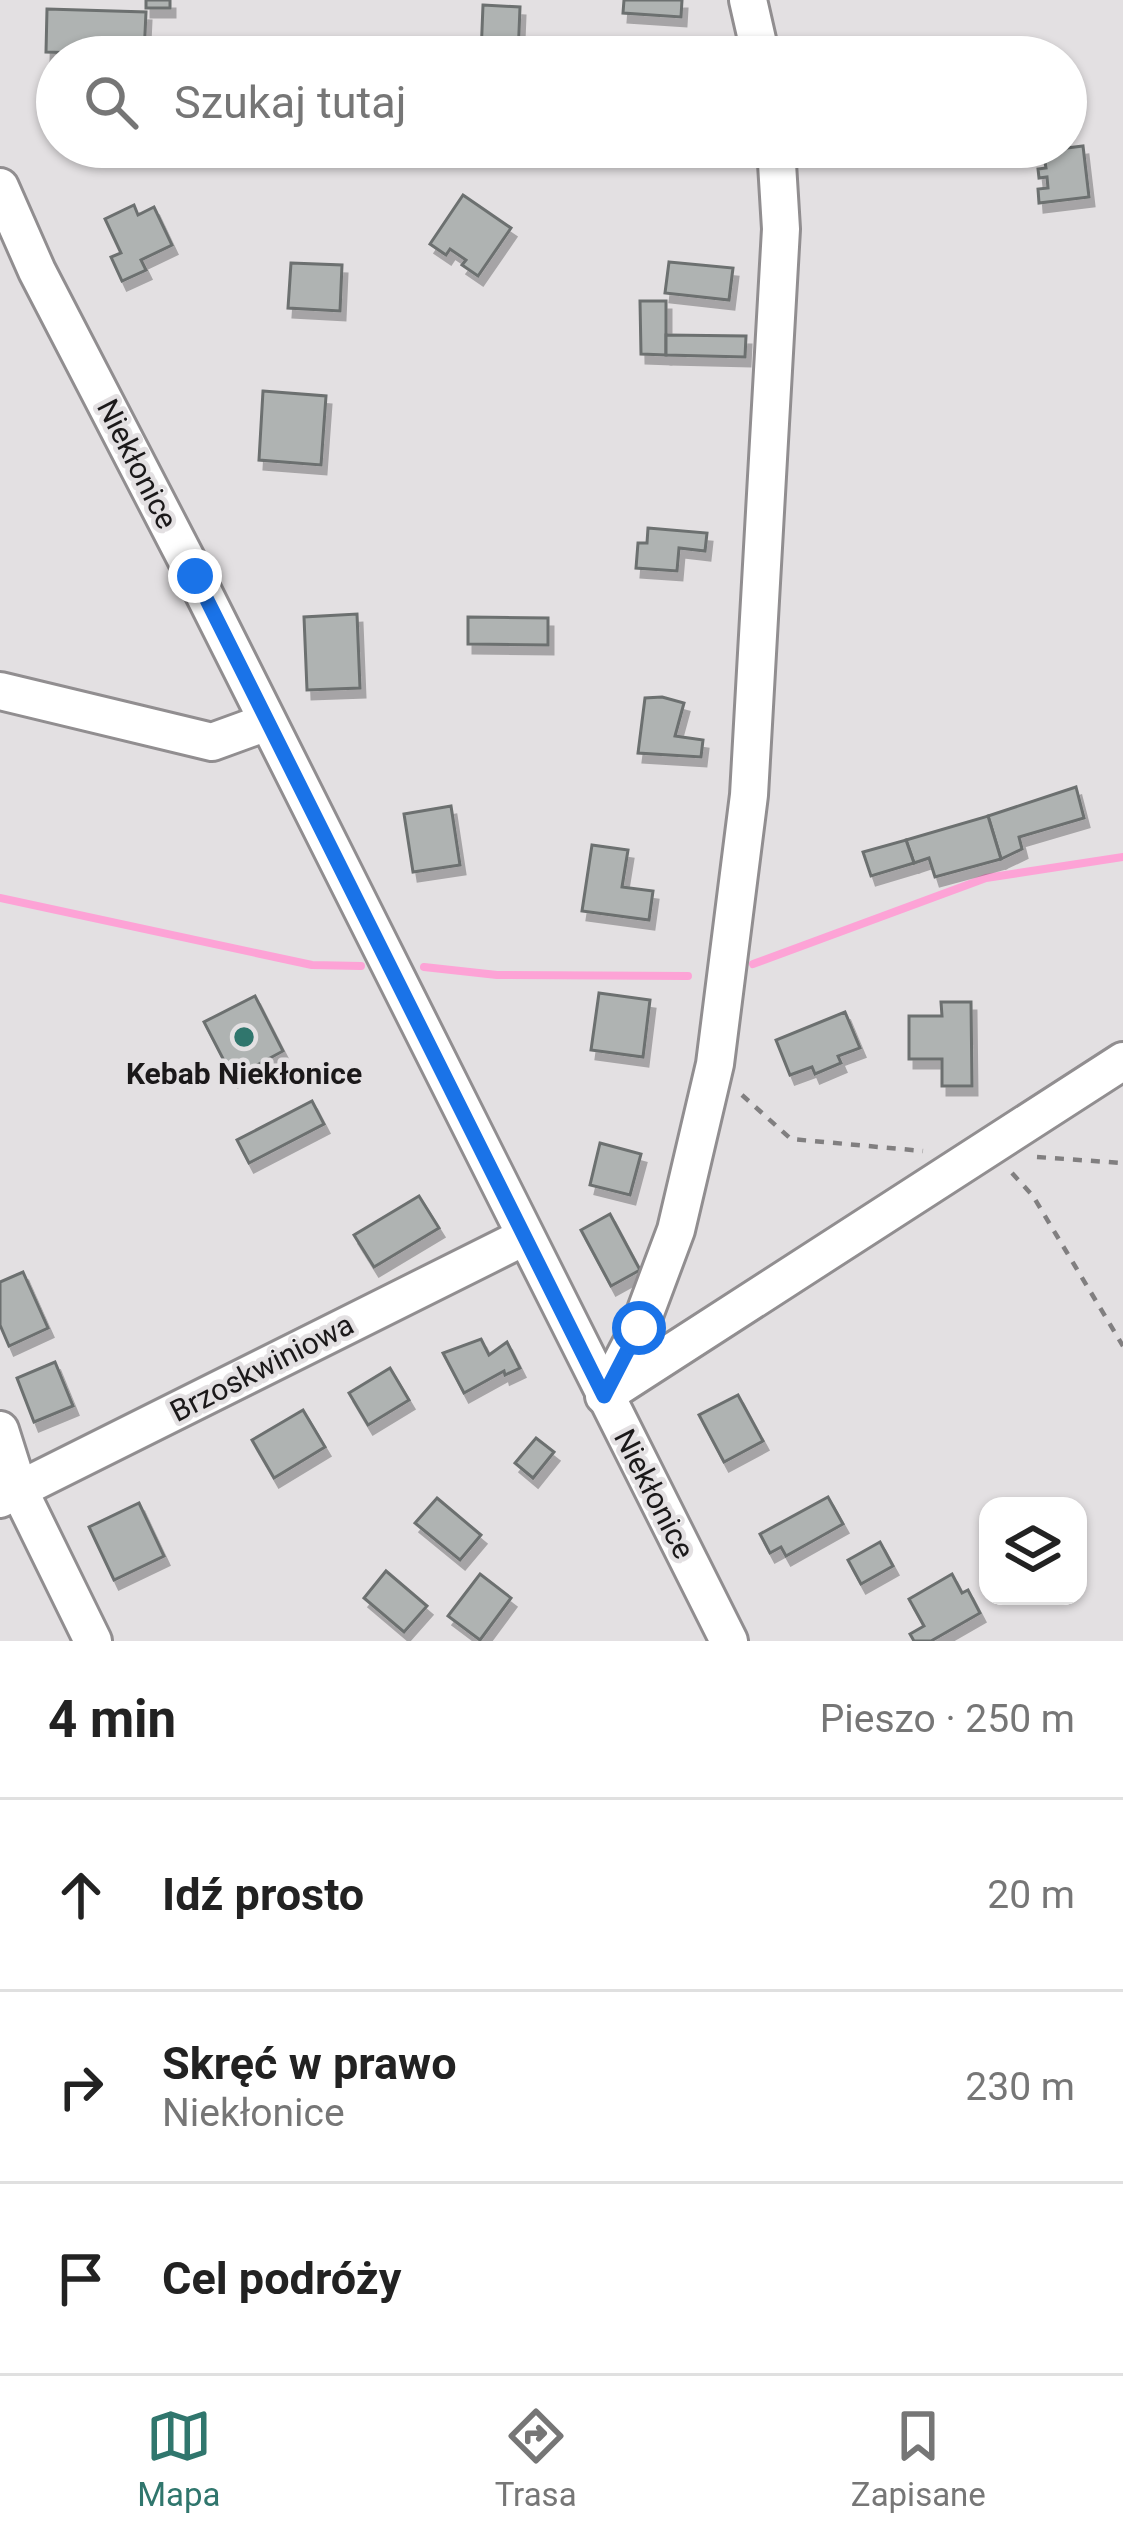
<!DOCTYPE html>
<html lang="pl">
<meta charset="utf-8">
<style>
:root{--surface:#fff;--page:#f6f6f6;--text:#222;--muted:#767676;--line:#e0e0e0;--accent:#30766d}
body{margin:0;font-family:Roboto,sans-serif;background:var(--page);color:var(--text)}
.controls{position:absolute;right:36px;bottom:36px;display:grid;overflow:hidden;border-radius:24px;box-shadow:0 3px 9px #0004}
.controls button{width:108px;height:108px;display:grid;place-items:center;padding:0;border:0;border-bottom:3px solid var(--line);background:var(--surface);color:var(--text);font:60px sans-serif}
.stop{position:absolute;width:36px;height:36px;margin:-27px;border:9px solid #1a73e8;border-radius:50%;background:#fff}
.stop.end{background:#1a73e8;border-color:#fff;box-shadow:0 3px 12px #0008}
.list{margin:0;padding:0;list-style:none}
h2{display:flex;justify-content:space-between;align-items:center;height:156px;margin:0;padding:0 48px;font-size:51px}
h2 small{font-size:39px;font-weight:400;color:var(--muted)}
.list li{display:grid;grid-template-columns:78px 1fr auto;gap:36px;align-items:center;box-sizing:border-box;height:192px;padding:0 48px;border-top:3px solid var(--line)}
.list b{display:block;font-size:45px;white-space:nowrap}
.list p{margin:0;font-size:39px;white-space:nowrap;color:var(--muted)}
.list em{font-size:39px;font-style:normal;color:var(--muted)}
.icon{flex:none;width:66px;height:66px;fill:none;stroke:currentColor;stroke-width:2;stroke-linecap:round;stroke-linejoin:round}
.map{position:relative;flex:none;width:1123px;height:1641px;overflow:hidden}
.search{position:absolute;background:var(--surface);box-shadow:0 3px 9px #0004;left:36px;right:36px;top:36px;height:132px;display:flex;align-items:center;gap:30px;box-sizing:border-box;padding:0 42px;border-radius:66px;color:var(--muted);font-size:45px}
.sheet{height:732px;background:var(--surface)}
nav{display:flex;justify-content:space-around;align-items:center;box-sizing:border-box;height:168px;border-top:3px solid var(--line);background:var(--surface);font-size:33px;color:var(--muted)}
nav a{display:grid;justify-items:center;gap:6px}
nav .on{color:var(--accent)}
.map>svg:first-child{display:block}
</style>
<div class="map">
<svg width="1123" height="1641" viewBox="0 0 1123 1641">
<defs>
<filter id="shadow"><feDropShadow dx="5" dy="9" stdDeviation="0" flood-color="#0004"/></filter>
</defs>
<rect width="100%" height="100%" fill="#e3e0e2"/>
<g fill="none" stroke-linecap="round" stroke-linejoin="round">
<g stroke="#fda3d6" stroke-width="8">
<polyline points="0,898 312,965 361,966"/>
<polyline points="753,964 986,878 1123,857"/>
<polyline points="424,967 497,975 688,976"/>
</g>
</g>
<g fill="#afb3b2" stroke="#6c706f" stroke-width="3" filter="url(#shadow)">
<rect x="146" y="0" width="24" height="8"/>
<polygon points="624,0 682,0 681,17 623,13"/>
<polygon points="483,5 520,7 518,57 481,55"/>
<polygon points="47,9 146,12 144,55 46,52"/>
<polygon points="1083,146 1089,197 1039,203 1038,189 1048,188 1047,177 1039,178 1038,169 1046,168 1043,151"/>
<polygon points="839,147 875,147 876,149 841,156"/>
<polygon points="463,195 511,228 478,276 462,265 466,260 450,249 446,255 430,244"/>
<polygon points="134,205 138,215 154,207 172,245 141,260 146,270 122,281 111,257 121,253 105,219"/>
<polygon points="669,262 733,268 729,300 665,293"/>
<polygon points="291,263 342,265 340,311 288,308"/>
<polygon points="640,301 666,301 666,355 641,354"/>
<polygon points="666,335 746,336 745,357 666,355"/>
<polygon points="263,391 326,396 321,465 259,460"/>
<polygon points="648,528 707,533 705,551 679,548 677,571 636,568 638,543 647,543"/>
<polygon points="357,614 360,688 307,690 304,617"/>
<polygon points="468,617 548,618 548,645 468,644"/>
<polygon points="662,697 684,703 675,736 703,740 701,757 638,753 645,698"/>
<polygon points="1076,787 1084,818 1019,837 1022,849 1001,859 988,816"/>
<polygon points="451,806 460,865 413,872 404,814"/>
<polygon points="988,816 1001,859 935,877 929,858 914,863 906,840"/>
<polygon points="906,840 914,863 871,876 863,852"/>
<polygon points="592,845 628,850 622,887 653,891 649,920 582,911"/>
<polygon points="599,993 650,1000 643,1057 591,1050"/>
<polygon points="255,996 283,1051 233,1078 204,1022"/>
<polygon points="941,1002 971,1002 972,1086 942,1086 942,1059 909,1059 909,1016 942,1016"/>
<polygon points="845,1012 860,1048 838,1056 841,1063 815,1074 812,1067 790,1075 776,1040"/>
<polygon points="312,1101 324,1124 249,1163 237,1140"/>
<polygon points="600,1143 641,1154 630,1195 590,1185"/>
<polygon points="419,1196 439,1228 374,1267 354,1235"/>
<polygon points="610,1214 640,1270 611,1286 581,1230"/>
<polygon points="23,1272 48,1328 9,1346 0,1325 0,1282"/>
<polygon points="481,1339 489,1355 507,1342 520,1368 505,1375 504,1371 464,1393 443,1353"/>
<polygon points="55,1362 73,1406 34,1422 17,1378"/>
<polygon points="390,1368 409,1400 368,1425 349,1393"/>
<polygon points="738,1395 763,1441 724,1462 699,1415"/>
<polygon points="303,1410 325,1447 274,1478 252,1440"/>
<polygon points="536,1438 554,1452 533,1478 515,1463"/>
<polygon points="828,1497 843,1524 786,1556 781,1547 770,1553 760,1534"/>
<polygon points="437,1498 481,1535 460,1560 415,1523"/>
<polygon points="139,1503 164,1556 114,1580 89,1527"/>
<polygon points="880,1542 893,1566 861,1584 848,1560"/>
<polygon points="386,1571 427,1606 404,1632 364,1598"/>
<polygon points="480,1574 511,1598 480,1640 448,1616"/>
<polygon points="952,1574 962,1593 968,1590 980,1613 931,1641 914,1641 910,1634 924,1626 909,1599"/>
</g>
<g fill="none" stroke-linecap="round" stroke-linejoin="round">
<defs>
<g id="minor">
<polyline points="748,0 761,57"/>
<polyline points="0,187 37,271 195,576 729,1641"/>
<polyline points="0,691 212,742 267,722"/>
<polyline points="607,1394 1123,1061"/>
<polyline points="604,1396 639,1329 676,1230 715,1064 749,795 781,229 776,147"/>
<polyline points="0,1430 19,1490 93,1641"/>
<polyline points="0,1499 524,1237"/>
</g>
</defs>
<use href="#minor" stroke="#918e90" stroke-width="42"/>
<g stroke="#817f80" stroke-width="4.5" stroke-dasharray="9 9" stroke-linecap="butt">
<polyline points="742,1095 791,1139 923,1151"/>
<polyline points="1037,1157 1123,1163"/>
<polyline points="1012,1173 1033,1196 1123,1346"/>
</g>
<use href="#minor" stroke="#fff" stroke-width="36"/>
</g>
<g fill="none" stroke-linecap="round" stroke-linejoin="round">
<polyline stroke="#1a73e8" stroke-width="15" points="195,576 604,1396 639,1328"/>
</g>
<circle fill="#30766d" stroke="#e3e0e2" stroke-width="4.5" cx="244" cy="1037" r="12"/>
<g text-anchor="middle" stroke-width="9" stroke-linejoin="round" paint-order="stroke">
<g font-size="30" fill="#1b191a" stroke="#e3e0e2">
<text transform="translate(137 464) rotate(63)" y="10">Niekłonice</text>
<text transform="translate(262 1368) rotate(-27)" y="10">Brzoskwiniowa</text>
<text transform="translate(654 1494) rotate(63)" y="10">Niekłonice</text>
</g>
<g font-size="30" font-weight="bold" fill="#1b191a" stroke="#e3e0e2">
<text x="244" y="1084">Kebab Niekłonice</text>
</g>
</g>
</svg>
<div class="controls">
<button><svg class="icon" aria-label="layers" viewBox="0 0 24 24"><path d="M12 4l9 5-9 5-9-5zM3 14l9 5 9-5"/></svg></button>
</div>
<div class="stop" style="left:639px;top:1328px"></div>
<div class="stop end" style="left:195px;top:576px"></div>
<div class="search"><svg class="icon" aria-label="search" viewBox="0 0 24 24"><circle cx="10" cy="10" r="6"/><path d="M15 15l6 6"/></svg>Szukaj tutaj</div>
</div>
<section class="sheet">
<h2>4 min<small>Pieszo · 250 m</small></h2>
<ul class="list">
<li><svg class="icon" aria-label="ahead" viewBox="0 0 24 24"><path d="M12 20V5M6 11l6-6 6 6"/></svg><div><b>Idź prosto</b></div><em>20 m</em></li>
<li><svg class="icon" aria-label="right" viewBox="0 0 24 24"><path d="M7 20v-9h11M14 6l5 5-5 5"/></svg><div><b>Skręć w prawo</b><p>Niekłonice</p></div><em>230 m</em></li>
<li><svg class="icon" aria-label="arrive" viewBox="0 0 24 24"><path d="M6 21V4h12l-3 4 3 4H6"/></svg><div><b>Cel podróży</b></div></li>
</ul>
</section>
<nav>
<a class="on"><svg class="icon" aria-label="map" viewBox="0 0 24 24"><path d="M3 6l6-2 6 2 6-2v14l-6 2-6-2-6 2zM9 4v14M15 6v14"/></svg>Mapa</a>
<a><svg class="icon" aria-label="directions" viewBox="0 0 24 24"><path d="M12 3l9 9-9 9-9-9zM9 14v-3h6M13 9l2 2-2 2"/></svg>Trasa</a>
<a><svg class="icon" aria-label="saved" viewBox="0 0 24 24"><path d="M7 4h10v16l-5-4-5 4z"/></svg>Zapisane</a>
</nav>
